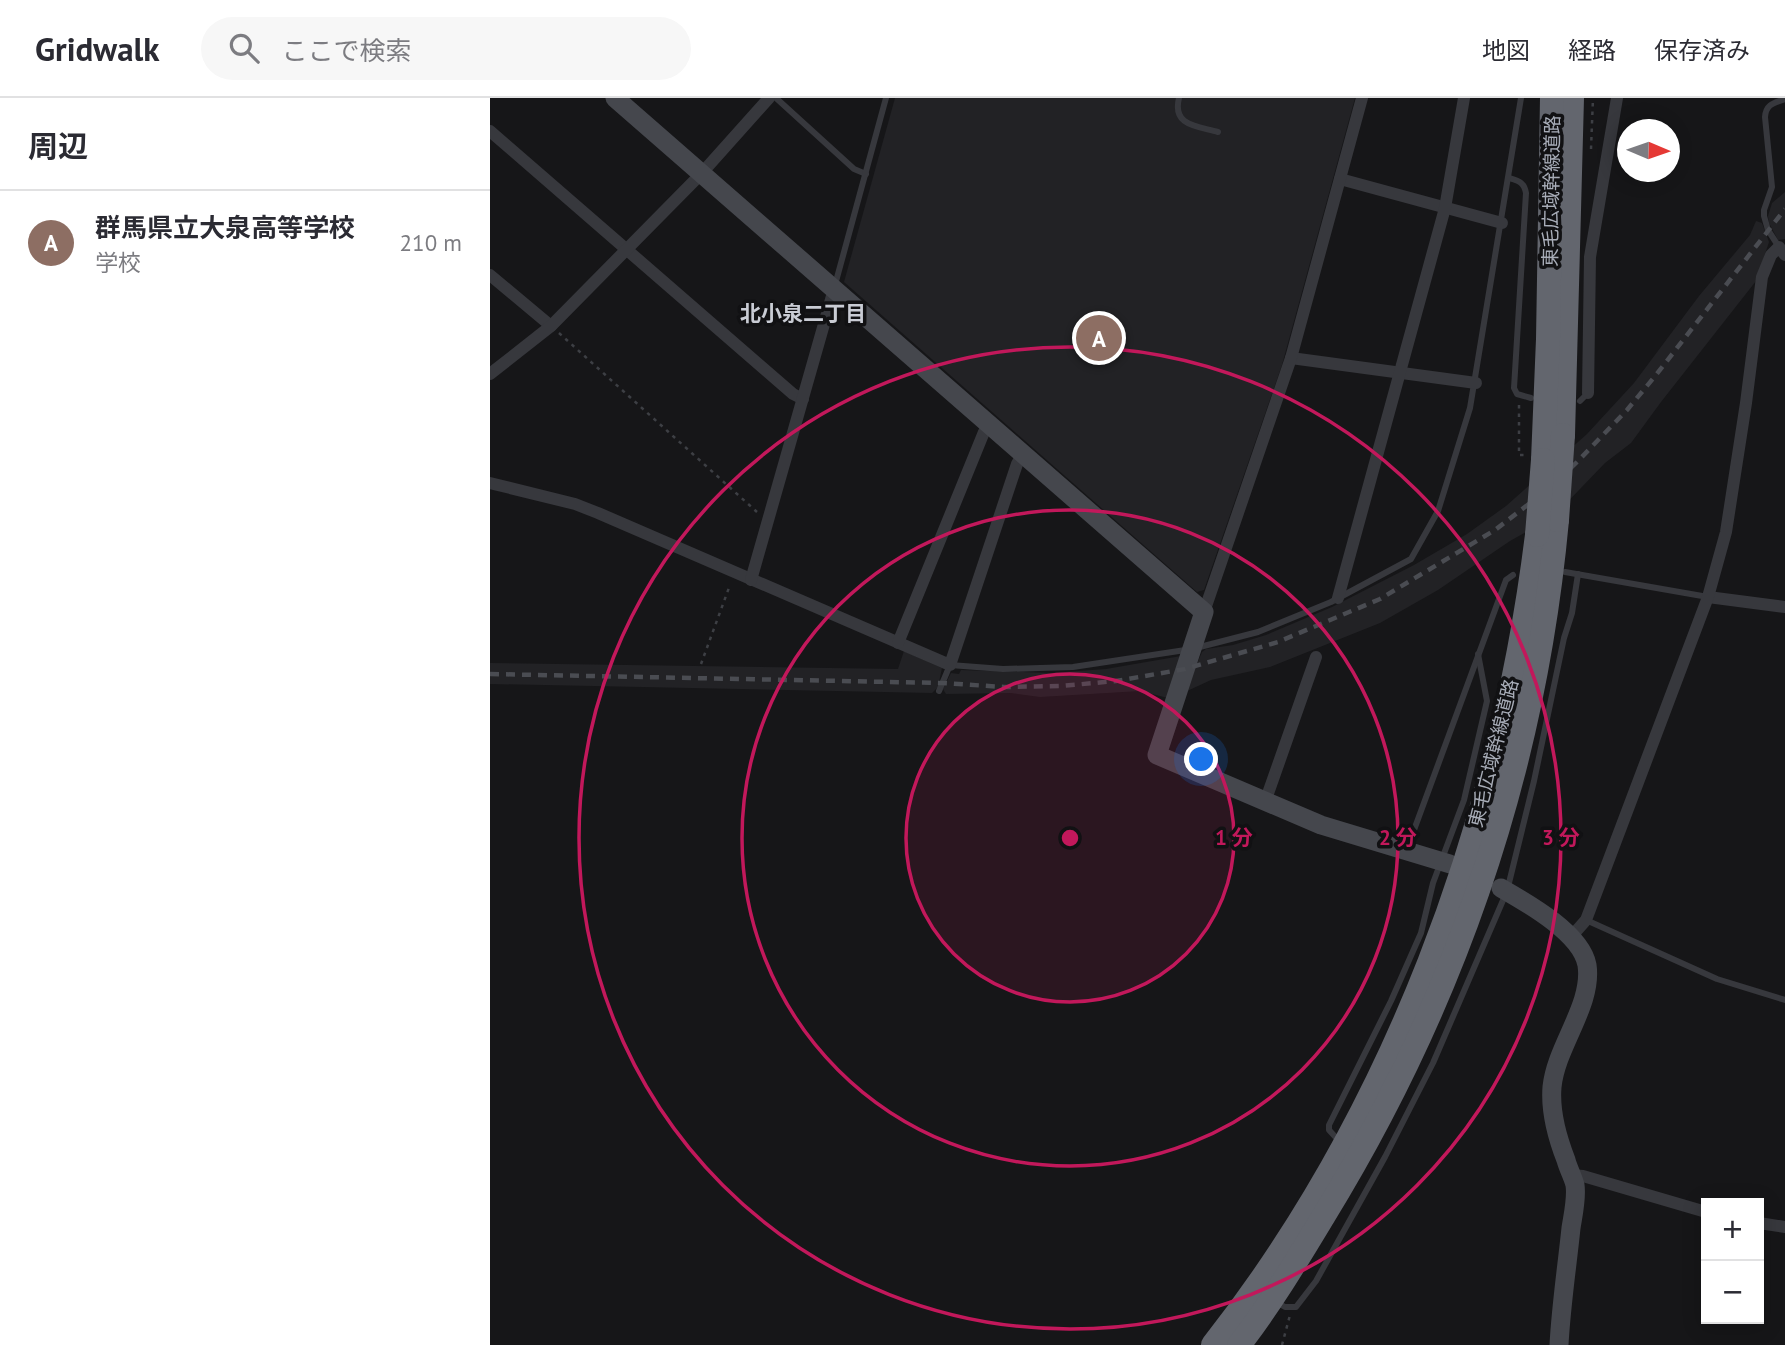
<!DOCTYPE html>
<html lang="ja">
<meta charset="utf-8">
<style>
:root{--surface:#fff;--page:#f7f7f7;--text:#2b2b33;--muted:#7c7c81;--line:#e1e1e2;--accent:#b45309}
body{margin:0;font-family:"PT Sans","Noto Sans JP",sans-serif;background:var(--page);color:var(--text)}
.controls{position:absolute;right:21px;bottom:21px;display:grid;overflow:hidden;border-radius:0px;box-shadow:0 4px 18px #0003}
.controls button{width:63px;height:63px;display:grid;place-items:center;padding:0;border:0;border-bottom:2px solid var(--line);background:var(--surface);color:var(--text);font:35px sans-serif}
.compass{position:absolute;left:1127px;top:21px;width:63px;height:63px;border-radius:50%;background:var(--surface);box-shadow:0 4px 18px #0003;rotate:92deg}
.you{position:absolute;left:712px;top:662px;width:24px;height:24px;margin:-18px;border:5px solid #fff;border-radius:50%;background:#1a73e8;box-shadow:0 0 0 10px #1a73e833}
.badge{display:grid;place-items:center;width:46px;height:46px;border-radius:50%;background:var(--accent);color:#fff;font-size:23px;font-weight:700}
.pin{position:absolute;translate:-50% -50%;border:4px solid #fff;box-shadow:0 2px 7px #0006}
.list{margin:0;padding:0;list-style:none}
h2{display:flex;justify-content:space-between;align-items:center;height:91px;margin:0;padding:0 28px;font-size:30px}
h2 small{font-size:23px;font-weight:400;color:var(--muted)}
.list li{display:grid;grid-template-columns:46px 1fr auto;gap:21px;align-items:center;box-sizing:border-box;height:105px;padding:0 28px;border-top:2px solid var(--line)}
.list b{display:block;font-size:26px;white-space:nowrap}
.list p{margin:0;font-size:23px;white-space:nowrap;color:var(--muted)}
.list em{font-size:23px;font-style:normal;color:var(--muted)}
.icon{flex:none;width:38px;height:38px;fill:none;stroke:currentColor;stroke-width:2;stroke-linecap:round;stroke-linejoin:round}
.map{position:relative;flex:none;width:1295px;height:1247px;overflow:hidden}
header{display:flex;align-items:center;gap:42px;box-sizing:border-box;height:98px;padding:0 35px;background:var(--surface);border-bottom:2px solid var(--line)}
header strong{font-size:33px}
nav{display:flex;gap:38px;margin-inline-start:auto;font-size:24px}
.search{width:490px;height:63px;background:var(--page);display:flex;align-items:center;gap:18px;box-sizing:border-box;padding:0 24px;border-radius:38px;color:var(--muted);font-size:26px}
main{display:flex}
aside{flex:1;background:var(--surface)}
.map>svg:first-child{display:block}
</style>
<header>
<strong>Gridwalk</strong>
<div class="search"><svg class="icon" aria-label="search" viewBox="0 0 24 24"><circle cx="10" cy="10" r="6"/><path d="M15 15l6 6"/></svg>ここで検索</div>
<nav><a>地図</a><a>経路</a><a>保存済み</a></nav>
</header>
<main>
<aside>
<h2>周辺<small></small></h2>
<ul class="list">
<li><span class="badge" style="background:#8d6e63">A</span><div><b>群馬県立大泉高等学校</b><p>学校</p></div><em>210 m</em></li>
</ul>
</aside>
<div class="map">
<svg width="1295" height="1247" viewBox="0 0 1295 1247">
<rect width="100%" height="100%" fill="#161618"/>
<g fill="#222225">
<polygon points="405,0 865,0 792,267 714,492 707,494 354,184"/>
<polygon points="1295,94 1295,141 1288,142 1279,125 1278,118 1282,105"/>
<polygon points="1266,123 1272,125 1279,144 1266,183 1171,304 1141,345 1115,365 1064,418 1020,443 948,492 890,525 780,569 721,582 695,594 712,554 716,551 743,547 776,537 842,509 924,467 977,436 1016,408 1097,336 1144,285 1209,198 1260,137"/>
<polygon points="414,553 452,570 448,589 442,595 0,586 0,565 408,571"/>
<polygon points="691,558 678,600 650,593 550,599 521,595 456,596 453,591 461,575 469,576 471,572 561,575 616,571"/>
</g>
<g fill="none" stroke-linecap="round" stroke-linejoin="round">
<g stroke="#3d3f44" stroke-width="2.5" stroke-dasharray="3.5 5" stroke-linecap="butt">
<polyline points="1101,51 1103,0"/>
<polyline points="69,235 267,414"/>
<polyline points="1029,307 1029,357 1035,357"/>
<polyline points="211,566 240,487"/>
<polyline points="792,1247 800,1217"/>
</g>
<g stroke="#37383d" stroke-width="6">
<polyline points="286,0 364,71 376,76"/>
<path d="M689,0c-7,28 18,28 39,34"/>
<path d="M1019,80c10,3 15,4 17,15l-12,195 3,6 14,4"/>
<path d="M1289,149l-11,-17 -4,-14v-6l8,-23 -7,-70c1,-13 9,-14 20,-18"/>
<polyline points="345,187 396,0"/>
<polyline points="1090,303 1098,295"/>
<polyline points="1075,474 1218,499"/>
<polyline points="449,593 460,567 513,571 583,569 702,551 768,534 841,504 921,461 948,413 980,310 1031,0"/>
<polyline points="917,751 1016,482 1023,477"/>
<polyline points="1096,822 1227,881 1295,902"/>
<polyline points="850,1044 839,1032 839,1027 901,903 931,835 943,785 974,702 997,603 988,556"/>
<polyline points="786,1204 795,1209 806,1209 826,1183 895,1059 943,965 1017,793 1044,683 1074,540 1082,515 1088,476"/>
</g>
<g stroke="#37383d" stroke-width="12">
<polyline points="0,33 303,296 313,301"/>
<polyline points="850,81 1012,125"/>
<polyline points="0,177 61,228"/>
<polyline points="801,260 986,285"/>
<polyline points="0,276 61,228 211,76 279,0"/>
<polyline points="1098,295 1100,159 1127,0"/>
<polyline points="0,385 85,406 108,415 460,567 527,366 532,357"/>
<polyline points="261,482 344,191"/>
<polyline points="1218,499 1295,509"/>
<polyline points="848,500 955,110 974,0"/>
<polyline points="714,514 801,260 872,0"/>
<polyline points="408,545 494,334"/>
<polyline points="775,704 826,559"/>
<polyline points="1081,839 1096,822 1218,499 1236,434 1256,305 1272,179 1281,157 1289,149 1295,157"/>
<polyline points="1081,1077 1093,1078 1216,1114"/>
<polyline points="1269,1125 1295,1129"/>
</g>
<g stroke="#45474d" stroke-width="19">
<polyline points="125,0 714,514 667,657 831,727 960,766"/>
<path d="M1011,790c26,15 80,45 86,77 6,40 -31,81 -35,122 -2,25 5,50 14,73 2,8 7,17 9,25 2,13 -2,30 -4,43 -4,39 -10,78 -12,117"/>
</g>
<g stroke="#63666e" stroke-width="24">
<polyline points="1073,337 1082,0"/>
<polyline points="1053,362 1058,241 1062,0"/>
<path d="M723,1247c181,-231 288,-520 324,-810"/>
<path d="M749,1247c31,-40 58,-85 84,-128 132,-215 211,-445 234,-697"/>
</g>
<polyline stroke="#4a4c52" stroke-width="4.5" stroke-dasharray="9 7" stroke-linecap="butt" points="0,576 452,585 514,589 571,588 626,583 695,571 788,544 890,501 1005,432 1061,389 1087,364 1137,312 1166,277 1295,111"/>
<g stroke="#63666e" stroke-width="24">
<polyline points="1067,422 1073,337"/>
<polyline points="1047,437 1053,362"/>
</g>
</g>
<circle cx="580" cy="740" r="164" fill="#c2185b" fill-opacity=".12"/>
<g fill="none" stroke="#c2185b" stroke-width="3.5">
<circle cx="580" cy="740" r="164"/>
<circle cx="580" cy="740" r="328"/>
<circle cx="580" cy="740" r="491"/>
</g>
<g text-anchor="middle" stroke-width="7" stroke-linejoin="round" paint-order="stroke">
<g font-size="19" fill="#a8adb8" stroke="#111113">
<text transform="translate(1061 93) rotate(-89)" y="7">東毛広域幹線道路</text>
<text transform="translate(1003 655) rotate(-76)" y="7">東毛広域幹線道路</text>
</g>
<g font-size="21" font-weight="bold" fill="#c9ccd4" stroke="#111113">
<text x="313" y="223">北小泉二丁目</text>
</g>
</g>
<circle cx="580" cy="740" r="10" fill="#c2185b" stroke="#111113" stroke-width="3.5"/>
<g font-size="21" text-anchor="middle" font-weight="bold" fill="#c2185b" stroke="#111113" stroke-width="7" stroke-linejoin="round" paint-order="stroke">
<text x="744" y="747">1 分</text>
<text x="908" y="747">2 分</text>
<text x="1071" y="747">3 分</text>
</g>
</svg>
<div class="controls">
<button>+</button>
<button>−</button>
</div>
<svg class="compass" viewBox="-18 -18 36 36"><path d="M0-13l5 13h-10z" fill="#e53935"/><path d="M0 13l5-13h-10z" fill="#7c7c81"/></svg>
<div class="you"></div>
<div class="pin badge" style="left:609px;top:240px;background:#8d6e63">A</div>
</div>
</main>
